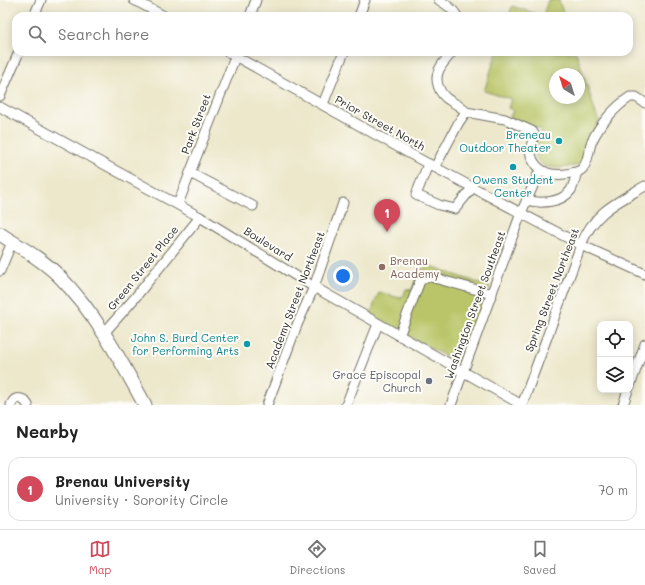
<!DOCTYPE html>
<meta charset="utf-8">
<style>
:root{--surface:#fff;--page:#f2f2f2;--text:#222;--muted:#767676;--line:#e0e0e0;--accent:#d1495b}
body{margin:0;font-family:Mali,sans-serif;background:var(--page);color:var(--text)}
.controls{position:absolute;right:12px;bottom:12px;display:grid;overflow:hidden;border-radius:8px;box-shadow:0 2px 10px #0003}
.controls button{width:36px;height:36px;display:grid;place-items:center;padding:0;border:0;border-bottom:1px solid var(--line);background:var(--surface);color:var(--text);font:20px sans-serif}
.compass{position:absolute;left:549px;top:68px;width:36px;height:36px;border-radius:50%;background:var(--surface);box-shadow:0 2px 10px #0003;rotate:322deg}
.you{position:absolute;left:343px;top:276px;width:14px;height:14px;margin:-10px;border:3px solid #fff;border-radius:50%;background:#1a73e8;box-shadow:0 0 0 6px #1a73e833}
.badge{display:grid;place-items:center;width:26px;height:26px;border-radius:50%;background:var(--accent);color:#fff;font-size:13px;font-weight:700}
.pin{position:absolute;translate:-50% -33px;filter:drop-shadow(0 1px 2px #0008)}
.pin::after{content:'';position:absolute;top:21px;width:14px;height:12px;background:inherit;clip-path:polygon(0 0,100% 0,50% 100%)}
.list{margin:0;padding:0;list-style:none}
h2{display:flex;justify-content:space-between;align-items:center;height:52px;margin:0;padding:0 16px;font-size:17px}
h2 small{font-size:13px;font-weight:400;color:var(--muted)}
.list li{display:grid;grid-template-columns:26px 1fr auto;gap:12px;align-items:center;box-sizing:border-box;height:64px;margin:0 8px 8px;padding:0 8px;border:1px solid var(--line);border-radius:12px}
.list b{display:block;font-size:15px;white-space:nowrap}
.list p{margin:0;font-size:13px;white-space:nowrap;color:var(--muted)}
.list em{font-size:13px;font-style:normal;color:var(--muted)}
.icon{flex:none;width:22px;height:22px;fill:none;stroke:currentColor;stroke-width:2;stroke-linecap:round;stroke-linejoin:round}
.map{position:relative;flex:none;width:645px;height:405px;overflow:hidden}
.search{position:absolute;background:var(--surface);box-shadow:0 2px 10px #0003;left:12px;right:12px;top:12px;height:44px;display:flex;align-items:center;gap:10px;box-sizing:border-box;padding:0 14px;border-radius:12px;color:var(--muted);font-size:15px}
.sheet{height:124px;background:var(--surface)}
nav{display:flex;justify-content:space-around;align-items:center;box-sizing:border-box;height:56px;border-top:1px solid var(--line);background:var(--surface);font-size:11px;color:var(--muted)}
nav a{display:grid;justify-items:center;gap:2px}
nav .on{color:var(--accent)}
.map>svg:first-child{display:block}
</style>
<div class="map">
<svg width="645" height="405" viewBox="0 0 645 405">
<rect width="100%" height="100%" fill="#fdfcf7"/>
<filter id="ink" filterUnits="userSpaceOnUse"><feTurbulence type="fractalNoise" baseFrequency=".025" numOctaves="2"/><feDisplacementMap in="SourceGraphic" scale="8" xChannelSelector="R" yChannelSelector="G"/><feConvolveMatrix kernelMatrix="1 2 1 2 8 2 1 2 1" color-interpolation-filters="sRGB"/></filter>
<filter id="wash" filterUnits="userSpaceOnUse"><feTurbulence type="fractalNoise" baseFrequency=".012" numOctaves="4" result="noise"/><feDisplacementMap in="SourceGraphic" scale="16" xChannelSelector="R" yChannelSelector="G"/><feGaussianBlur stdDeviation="0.9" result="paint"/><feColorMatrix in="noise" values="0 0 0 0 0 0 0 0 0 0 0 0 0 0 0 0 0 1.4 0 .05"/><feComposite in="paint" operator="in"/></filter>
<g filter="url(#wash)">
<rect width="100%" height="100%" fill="#ede8cc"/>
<g fill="#b9c567" stroke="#727849" fill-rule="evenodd">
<polygon points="548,0 559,0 564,16 509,16 512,6 543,16"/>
<path d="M497,52h79l21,65 3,3 -11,18 -6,19 2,4 -6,5 -1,-1c-13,3 -39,8 -43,-11 -1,-6 5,-18 6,-25l-13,-2 -18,-10 3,-7 -5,-2 3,-9 -27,-8zM555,74h24v24h-24z"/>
<polygon points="430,266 490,287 463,358 456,362 370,315 379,292 400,298 404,295 406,289 412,290 416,278 415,276 420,270"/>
</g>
</g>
<g filter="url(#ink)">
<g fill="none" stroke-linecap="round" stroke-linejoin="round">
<defs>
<g id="minor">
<polyline points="134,0 164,16"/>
<path d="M439,0c7,4 14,9 18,16"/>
<polyline points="34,16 41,0"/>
<polyline points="250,16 256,0"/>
<polyline points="359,16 365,0"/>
<polyline points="228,52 423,161 581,245 645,274"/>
<path d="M452,52c-4,6 -10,11 -13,18 -5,10 0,24 10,30 6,4 12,6 17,12l39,7 27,12 2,3c-1,7 -5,15 -3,21 5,19 24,22 40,18 4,-1 8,-1 11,-4 7,-7 6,-19 10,-28 8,-17 23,-34 38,-44h6l9,6"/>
<polyline points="0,96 19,52"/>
<polyline points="323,104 344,52"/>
<polyline points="0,107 200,217 314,287 522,405"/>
<polyline points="429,164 427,167 416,195 439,205 455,209 473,187"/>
<polyline points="435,167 459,122 466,112"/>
<polyline points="190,173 253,206"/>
<path d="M527,200c13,4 35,3 44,-10 3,-5 4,-12 6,-18"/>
<polyline points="178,204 237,52"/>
<polyline points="0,271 12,242"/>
<polyline points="104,333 134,299 200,217"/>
<polyline points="399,336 420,281 427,276 492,294"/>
<polyline points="630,386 645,344"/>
<path d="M11,405c3,-7 7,-8 13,-5l4,5"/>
<polyline points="267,405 297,325 314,287 343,203"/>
<polyline points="346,405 378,324"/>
<polyline points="451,405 521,213 540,170"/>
<path d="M522,405l59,-160c13,-33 35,-42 64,-59"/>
<polyline points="623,405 628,390"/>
</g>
<path id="highway" d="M0,234c20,13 42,25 59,42 36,36 62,85 86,129"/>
</defs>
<use href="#minor" stroke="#6f6d63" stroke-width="11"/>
<use href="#highway" stroke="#6f6d63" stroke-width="15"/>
<use href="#minor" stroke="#fff" stroke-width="9"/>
<use href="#highway" stroke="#fff" stroke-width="13"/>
</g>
</g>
<g fill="#0f9aa8" stroke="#fdfcf7" stroke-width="1.5">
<circle cx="559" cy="141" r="4"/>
<circle cx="513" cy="167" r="4"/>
<circle cx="247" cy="344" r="4"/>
</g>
<circle fill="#8d6e63" stroke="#fdfcf7" stroke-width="1.5" cx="382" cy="267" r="4"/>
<circle fill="#6b7280" stroke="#fdfcf7" stroke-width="1.5" cx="429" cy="381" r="4"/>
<g text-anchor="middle" stroke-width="4" stroke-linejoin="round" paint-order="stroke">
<g font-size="11" fill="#2b2b2b" stroke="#fdfcf7">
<text transform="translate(380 123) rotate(29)" y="4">Prior Street North</text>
<text transform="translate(196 124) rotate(-69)" y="4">Park Street</text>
<text transform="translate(268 244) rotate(32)" y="4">Boulevard</text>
<text transform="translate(143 268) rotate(-51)" y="4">Green Street Place</text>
<text transform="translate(552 290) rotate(-69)" y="4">Spring Street Northeast</text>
<text transform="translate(295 300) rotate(-69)" y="4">Academy Street Northeast</text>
<text transform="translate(475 305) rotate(-70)" y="4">Washington Street Southeast</text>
</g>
<g font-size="11" fill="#0d838f" stroke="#fdfcf7" text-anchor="end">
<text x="551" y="139">Breneau<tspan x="551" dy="13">Outdoor Theater</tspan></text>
<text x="513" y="184" text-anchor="middle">Owens Student<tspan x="513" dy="13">Center</tspan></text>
<text x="239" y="342">John S. Burd Center<tspan x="239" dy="13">for Performing Arts</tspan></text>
</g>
<g font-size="11" fill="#785e54" stroke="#fdfcf7" text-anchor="start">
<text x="390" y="265">Brenau<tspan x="390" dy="13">Academy</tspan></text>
</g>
<g font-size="11" fill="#5b616d" stroke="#fdfcf7" text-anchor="end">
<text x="421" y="379">Grace Episcopal<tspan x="421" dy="13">Church</tspan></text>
</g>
</g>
</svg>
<div class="controls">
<button><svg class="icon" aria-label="locate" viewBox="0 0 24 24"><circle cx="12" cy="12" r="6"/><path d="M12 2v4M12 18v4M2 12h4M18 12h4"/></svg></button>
<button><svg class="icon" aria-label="layers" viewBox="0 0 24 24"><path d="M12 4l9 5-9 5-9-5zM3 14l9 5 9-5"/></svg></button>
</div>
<svg class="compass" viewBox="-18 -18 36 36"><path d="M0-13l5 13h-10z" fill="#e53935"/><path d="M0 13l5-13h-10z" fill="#767676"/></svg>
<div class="you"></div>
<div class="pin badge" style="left:387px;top:232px">1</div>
<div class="search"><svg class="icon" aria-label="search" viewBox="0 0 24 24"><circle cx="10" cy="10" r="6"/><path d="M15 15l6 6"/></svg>Search here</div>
</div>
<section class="sheet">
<h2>Nearby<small></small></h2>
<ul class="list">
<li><span class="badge">1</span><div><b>Brenau University</b><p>University · Sorority Circle</p></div><em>70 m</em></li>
</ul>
</section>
<nav>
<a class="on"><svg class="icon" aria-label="map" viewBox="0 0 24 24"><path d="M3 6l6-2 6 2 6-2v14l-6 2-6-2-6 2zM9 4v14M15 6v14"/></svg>Map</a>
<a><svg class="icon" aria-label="directions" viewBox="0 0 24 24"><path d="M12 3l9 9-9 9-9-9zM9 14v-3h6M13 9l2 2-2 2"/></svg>Directions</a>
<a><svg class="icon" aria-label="saved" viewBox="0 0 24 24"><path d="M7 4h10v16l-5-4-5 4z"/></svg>Saved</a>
</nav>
